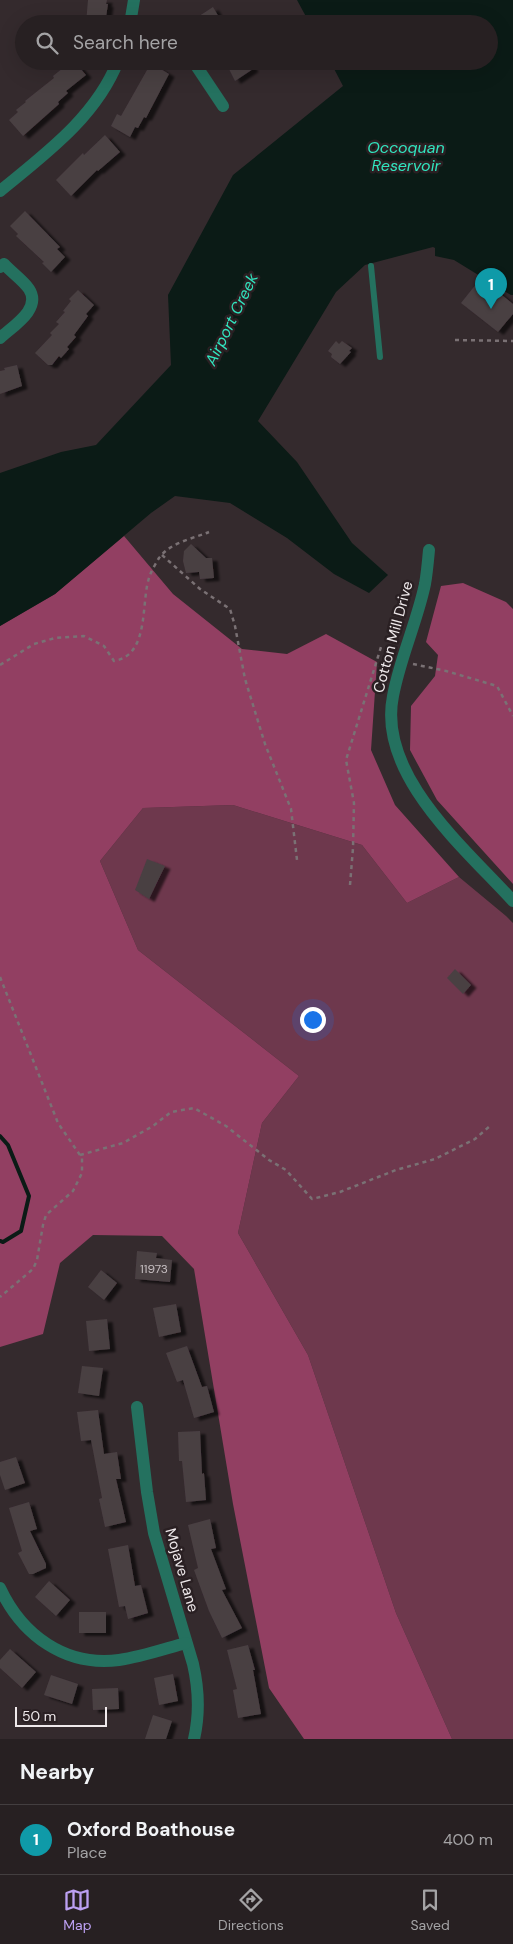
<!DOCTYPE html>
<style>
:root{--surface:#272022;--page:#2f282a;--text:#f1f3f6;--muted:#a4a3a5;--line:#433e40;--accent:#bca0f2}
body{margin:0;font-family:"DM Sans",sans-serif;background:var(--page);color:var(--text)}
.scale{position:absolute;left:15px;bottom:12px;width:92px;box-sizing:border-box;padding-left:5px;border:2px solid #efe9eb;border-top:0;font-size:14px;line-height:18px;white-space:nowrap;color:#efe9eb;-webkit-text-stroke:4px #2a2023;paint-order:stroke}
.you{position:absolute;left:312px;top:1019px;width:18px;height:18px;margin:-12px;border:4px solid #fff;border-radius:50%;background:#1a73e8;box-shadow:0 0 0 8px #1a73e833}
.badge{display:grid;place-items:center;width:32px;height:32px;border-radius:50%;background:var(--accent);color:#fff;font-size:16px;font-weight:700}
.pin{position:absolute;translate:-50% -41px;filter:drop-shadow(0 1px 2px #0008)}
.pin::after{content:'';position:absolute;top:26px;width:18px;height:15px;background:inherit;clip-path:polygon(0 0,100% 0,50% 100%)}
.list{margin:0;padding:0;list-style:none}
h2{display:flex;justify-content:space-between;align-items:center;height:65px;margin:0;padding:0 20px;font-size:21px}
h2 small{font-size:16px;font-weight:400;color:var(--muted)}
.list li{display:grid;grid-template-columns:32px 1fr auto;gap:15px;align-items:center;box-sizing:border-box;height:70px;padding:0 20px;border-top:1px solid var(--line)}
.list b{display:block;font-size:19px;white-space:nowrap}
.list p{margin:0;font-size:16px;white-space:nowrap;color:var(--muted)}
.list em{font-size:16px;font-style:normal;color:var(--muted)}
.icon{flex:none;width:28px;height:28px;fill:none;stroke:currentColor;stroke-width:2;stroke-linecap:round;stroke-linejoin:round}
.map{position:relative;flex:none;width:513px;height:1739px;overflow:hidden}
.search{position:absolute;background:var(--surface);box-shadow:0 5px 20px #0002;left:15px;right:15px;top:15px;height:55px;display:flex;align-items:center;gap:12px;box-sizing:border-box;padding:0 18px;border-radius:28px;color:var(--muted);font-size:19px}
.sheet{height:135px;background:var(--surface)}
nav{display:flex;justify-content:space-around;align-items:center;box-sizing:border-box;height:70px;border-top:1px solid var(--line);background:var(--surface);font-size:14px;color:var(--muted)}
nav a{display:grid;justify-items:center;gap:2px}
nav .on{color:var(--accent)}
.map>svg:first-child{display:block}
</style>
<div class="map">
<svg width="513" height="1739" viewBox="0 0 513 1739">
<defs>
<filter id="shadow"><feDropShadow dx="5.5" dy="3" stdDeviation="1" flood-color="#0009"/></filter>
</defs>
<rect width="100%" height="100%" fill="#342a2d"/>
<polygon fill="#6e384d" points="233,805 362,845 407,903 459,877 506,916 513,923 513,1739 452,1739 396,1613 308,1355 238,1233 262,1123 299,1076 138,950 100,861 143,808"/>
<g fill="#923f62">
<polygon points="124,536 173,594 242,649 287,654 326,634 377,662 371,750 395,805 459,877 407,903 362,845 233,805 143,808 100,861 138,950 299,1076 262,1123 238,1233 308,1355 396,1613 452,1739 304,1739 269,1688 233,1504 194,1269 162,1236 93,1235 60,1263 43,1334 0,1347 0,626 55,594"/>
<polygon points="463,583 506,602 513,609 513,884 437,800 410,750 411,706 435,676 438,655 426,642 441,586"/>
</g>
<polygon fill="#0b1b16" points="297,0 513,0 513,295 511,295 454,260 435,256 435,248 433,247 365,265 336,292 258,421 297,462 352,543 388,575 369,593 334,574 287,538 230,503 175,496 151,513 55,594 0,626 0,473 61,452 96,445 171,365 168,295 233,175 343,86 330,61 489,61 489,24 310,24"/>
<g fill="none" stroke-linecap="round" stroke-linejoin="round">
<polyline stroke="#0b1b16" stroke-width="4" points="0,1136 8,1145 29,1196 21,1231 3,1242 0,1241"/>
</g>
<g fill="#4a3f43" filter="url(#shadow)">
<polygon points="88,0 107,0 106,4 108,4 105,24 86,24"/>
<polygon points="213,7 223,24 187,24"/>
<polygon points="68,61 74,61 86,75 66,91 68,93 58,102 59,104 23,136 9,120 18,112 16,110 26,102 25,101 54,78 53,76 63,68 62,66"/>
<polygon points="225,61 248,61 253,69 235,81"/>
<polygon points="151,63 169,74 146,118 144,117 138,128 135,127 130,137 111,126 117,114 121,116"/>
<polygon points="105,135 120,152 98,171 97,170 71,196 56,180 83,153 84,155"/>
<polygon points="25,211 60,247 57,249 65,257 51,272 42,263 44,262 16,236 18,234 10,226"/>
<polygon points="481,278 513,304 513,314 498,332 461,303"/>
<polygon points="78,290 94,305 86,314 88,316 74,335 76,337 67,347 69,349 61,358 59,356 52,365 48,365 35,353 52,335 50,333 59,324 56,322 65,312 63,311 71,301 69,299"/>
<polygon points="336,341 339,344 342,341 352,348 349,351 351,352 340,364 331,357 332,354 328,351"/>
<polygon points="17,365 22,386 0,394 0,371 5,370 4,368"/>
<polygon points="191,544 206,558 212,558 214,578 200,579 199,572 186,573 183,561 184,551"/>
<polygon points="147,859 165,866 149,899 135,890"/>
<polygon points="455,969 471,985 463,994 447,978"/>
<polygon points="137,1251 157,1253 156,1258 172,1260 170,1282 135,1279"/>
<polygon points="101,1270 117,1283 104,1300 88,1287"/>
<polygon points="176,1304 181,1332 159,1337 153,1308"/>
<polygon points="107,1319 110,1349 89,1351 86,1321"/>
<polygon points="187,1346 202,1387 207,1386 214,1412 194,1418 183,1380 177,1382 166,1353"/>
<polygon points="82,1366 103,1368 99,1396 78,1393"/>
<polygon points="98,1410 104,1454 117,1452 121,1479 116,1479 126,1522 105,1527 99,1499 102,1498 91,1440 81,1441 77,1412"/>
<polygon points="200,1431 202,1474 204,1473 206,1500 186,1502 182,1461 179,1461 178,1432"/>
<polygon points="16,1457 25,1483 5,1490 0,1475 0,1462"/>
<polygon points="29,1502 37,1529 30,1531 46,1564 46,1568 33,1574 29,1574 18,1553 22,1551 9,1508"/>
<polygon points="210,1519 216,1548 211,1549 226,1589 222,1590 242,1628 222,1638 209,1611 194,1570 198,1568 188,1525"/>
<polygon points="128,1545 135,1586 141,1585 148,1613 128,1619 125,1606 119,1607 108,1549"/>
<polygon points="49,1581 70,1600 56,1616 35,1597"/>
<rect x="79" y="1612" width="27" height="21"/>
<polygon points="248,1645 255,1670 253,1670 261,1714 238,1718 233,1690 237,1689 227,1650"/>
<polygon points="10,1649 36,1672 22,1688 0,1668 0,1660"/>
<polygon points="173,1674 178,1701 159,1705 154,1678"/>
<polygon points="51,1675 78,1684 72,1704 44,1695"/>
<polygon points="118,1688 119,1709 93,1710 92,1689"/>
<polygon points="153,1715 172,1721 166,1739 145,1739"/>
</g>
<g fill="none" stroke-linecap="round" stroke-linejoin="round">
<g stroke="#7a7174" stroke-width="2.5" stroke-dasharray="4 4" stroke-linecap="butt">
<polyline points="455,340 513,341"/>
<polyline points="162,555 200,589 230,609 235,626 245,679 265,744 291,809 297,860"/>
<polyline points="413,664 446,671 497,686 513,716"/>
<path d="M0,665l34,-21 21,-6 29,-2 20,10 10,15c37,-6 26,-61 36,-86 2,-5 6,-12 9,-17 12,-16 33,-19 50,-26"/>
<polyline points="350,885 353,848 354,803 346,760 381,647"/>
<polyline points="0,977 58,1123 82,1158 82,1173 73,1191 46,1215 43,1225 37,1260 33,1269 0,1297"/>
<polyline points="80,1155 123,1143 153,1126 171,1112 194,1108 226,1126 269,1160 286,1170 312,1199 340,1192 396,1170 435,1159 475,1139 490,1126"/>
</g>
<polyline stroke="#24715f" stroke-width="6" points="371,266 380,357"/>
<g stroke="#24715f" stroke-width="12">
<polyline points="130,24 134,0"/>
<polyline points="193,61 223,106"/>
<path d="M0,191c45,-37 96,-74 118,-130"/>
<path d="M0,267l4,-3c7,8 19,16 25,25 13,20 -16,37 -29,49"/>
<path d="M429,550c-1,11 -2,23 -4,34 -8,38 -25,74 -32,112 -16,79 72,152 120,205"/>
<path d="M137,1407l10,85 7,41 39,131c6,26 7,49 1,75"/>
<path d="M0,1588c22,47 65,79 119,72 22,-3 45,-11 67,-17"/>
</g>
</g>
<g text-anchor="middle" stroke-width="5" stroke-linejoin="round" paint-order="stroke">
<g font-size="12" fill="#c6bec1">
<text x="154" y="1273">11973</text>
</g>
<g font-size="15" fill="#efe9eb" stroke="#2a2023">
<text transform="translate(393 637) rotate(-75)" y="5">Cotton Mill Drive</text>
<text transform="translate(182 1570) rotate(74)" y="5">Mojave Lane</text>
</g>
<g font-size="16" font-style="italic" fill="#31e5bf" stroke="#2a2023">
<text x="406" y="153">Occoquan<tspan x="406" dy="18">Reservoir</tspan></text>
<text transform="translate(231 319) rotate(-64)" y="6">Airport Creek</text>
</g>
</g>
</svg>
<div class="scale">50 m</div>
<div class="you"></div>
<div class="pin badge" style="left:491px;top:309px;background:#0f9aa8">1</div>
<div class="search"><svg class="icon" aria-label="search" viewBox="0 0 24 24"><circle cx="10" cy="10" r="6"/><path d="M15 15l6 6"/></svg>Search here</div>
</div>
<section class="sheet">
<h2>Nearby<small></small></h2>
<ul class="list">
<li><span class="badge" style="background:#0f9aa8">1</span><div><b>Oxford Boathouse</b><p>Place</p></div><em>400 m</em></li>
</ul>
</section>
<nav>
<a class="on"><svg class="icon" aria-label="map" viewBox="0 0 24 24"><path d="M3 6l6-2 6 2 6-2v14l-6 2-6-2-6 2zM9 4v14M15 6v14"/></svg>Map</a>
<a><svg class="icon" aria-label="directions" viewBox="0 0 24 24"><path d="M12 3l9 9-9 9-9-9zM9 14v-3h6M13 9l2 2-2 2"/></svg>Directions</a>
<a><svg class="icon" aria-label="saved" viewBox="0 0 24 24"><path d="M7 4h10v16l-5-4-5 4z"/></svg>Saved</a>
</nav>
